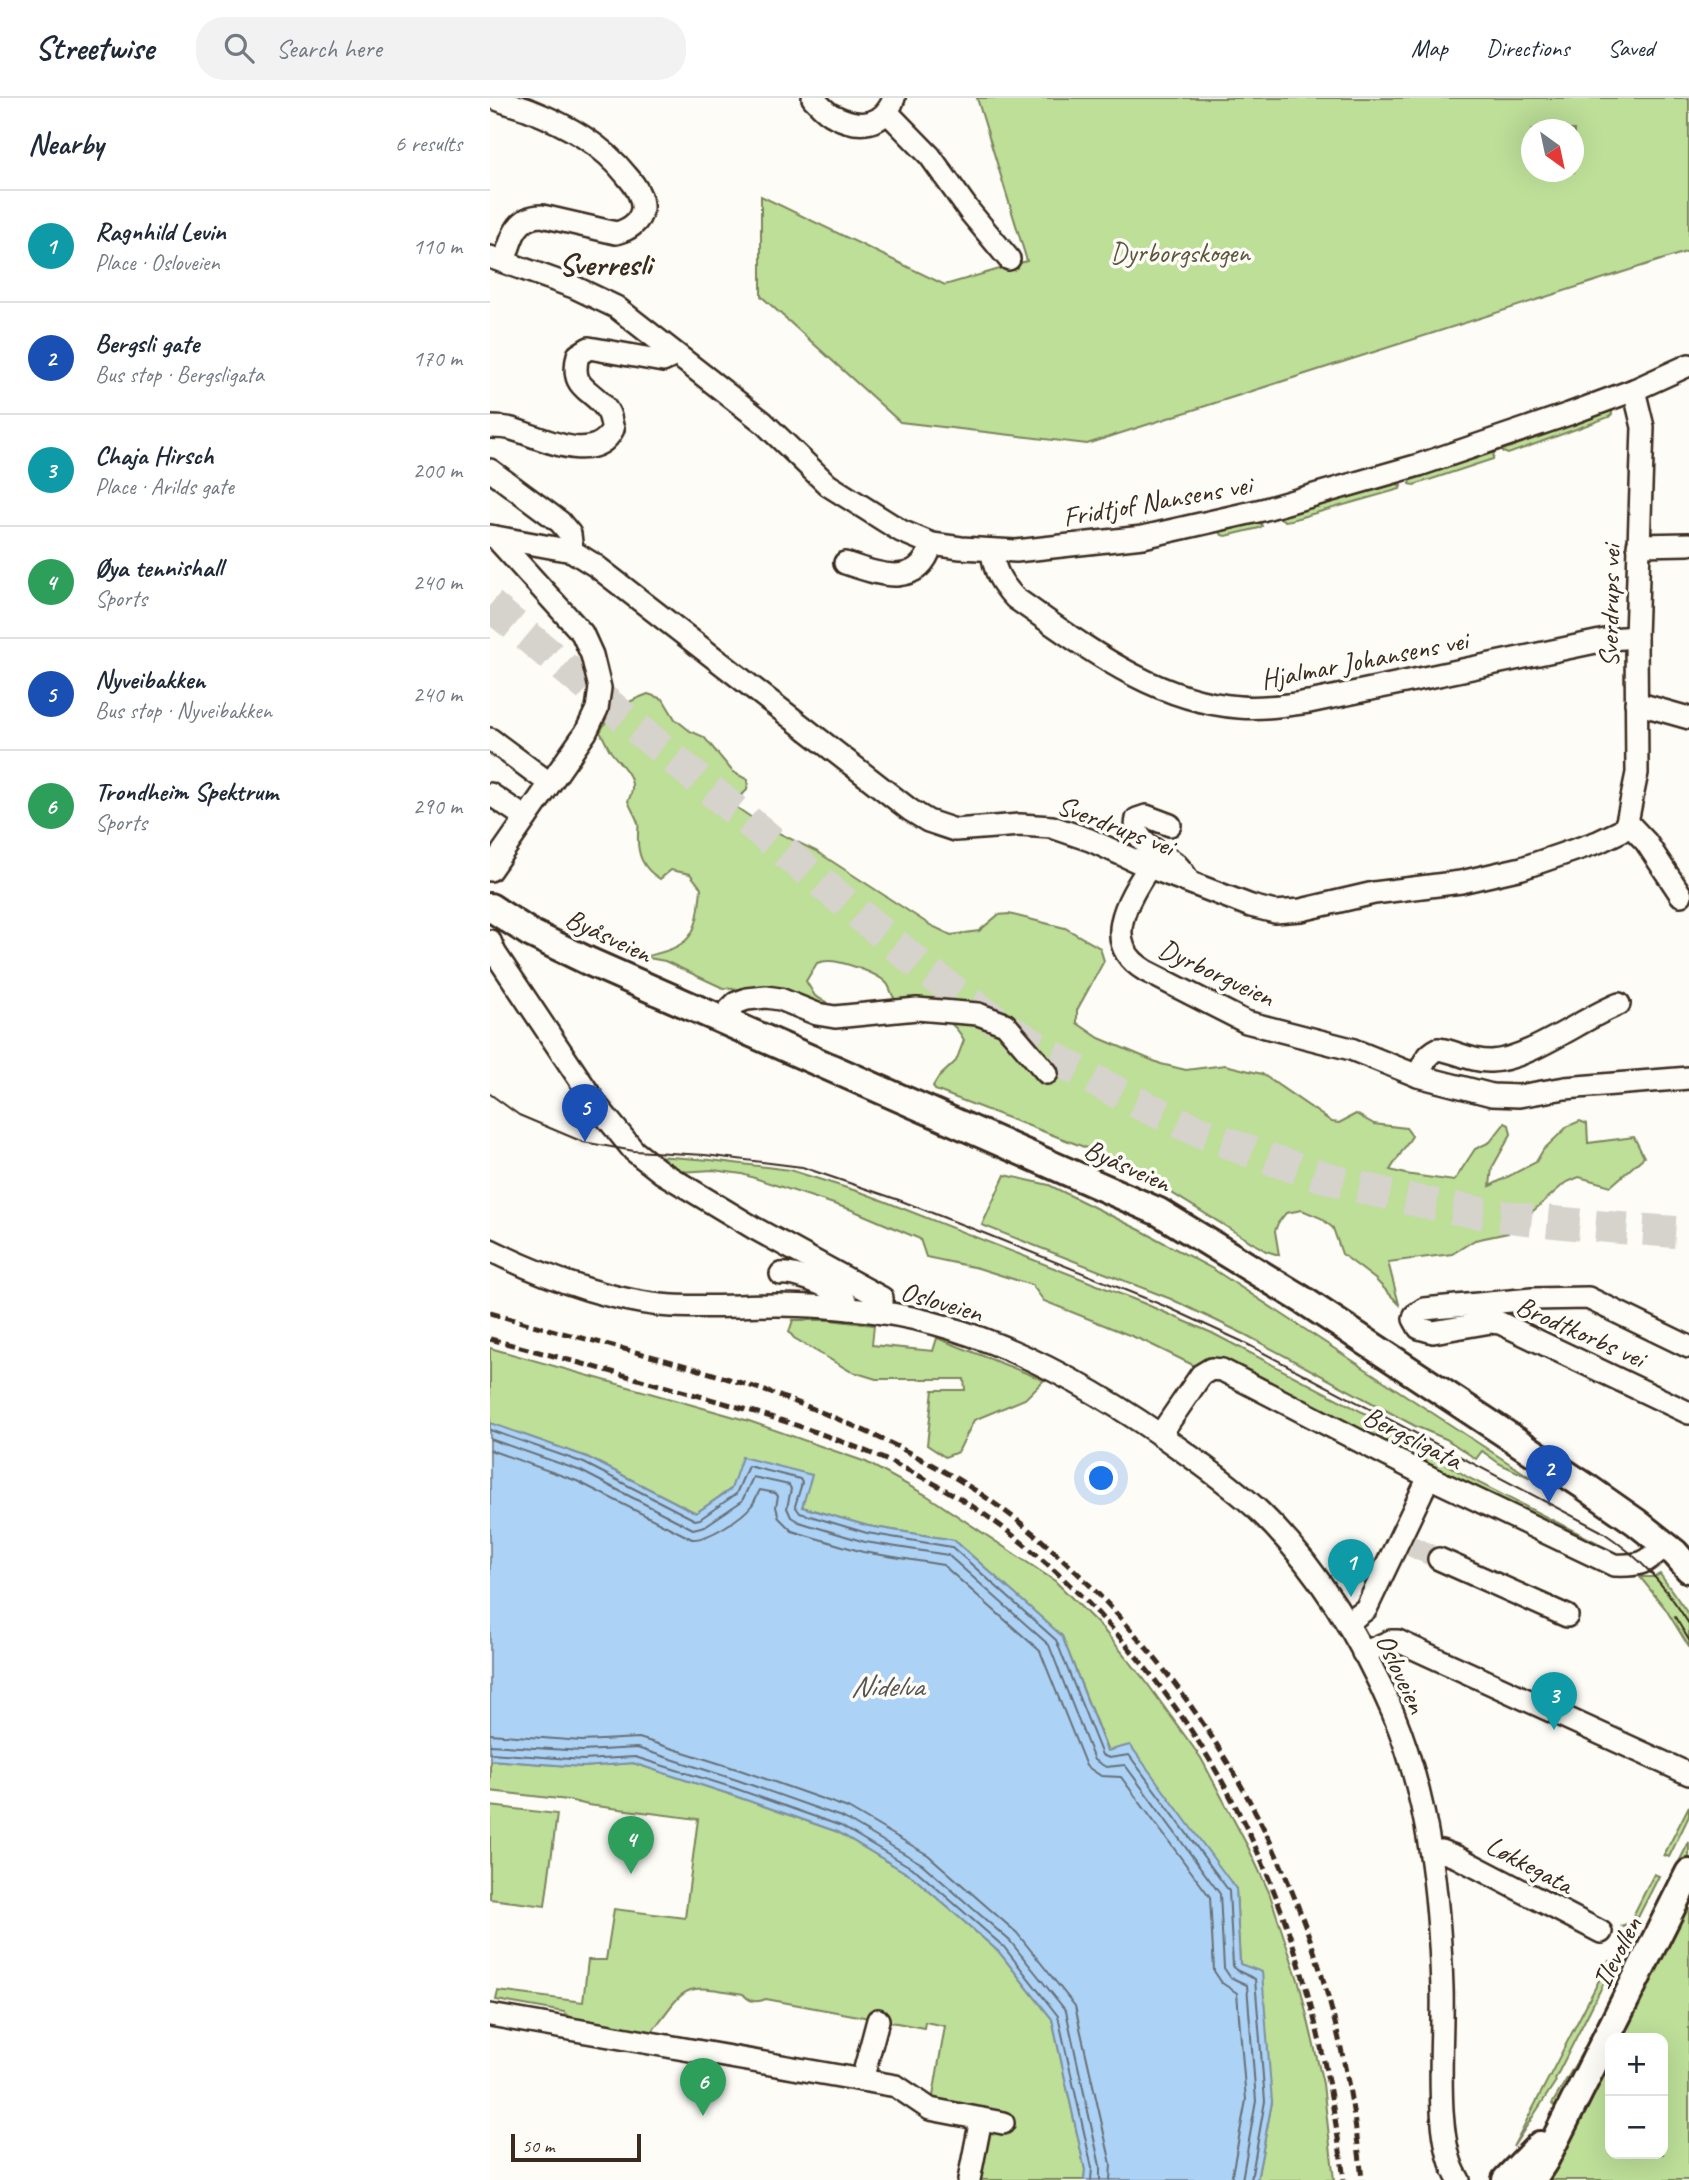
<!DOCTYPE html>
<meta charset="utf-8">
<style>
:root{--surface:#fff;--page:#f2f2f3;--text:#1f2937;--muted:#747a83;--line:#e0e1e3;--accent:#ea580c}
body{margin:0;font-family:Caveat,sans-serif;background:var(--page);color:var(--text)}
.controls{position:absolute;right:21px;bottom:21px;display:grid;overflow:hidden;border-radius:14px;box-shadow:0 7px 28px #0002}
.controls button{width:63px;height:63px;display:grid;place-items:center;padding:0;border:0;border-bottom:2px solid var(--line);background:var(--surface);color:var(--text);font:35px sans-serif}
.compass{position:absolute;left:1031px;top:21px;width:63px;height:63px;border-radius:50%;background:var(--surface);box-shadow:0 7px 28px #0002;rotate:147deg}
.scale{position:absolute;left:21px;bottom:18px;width:130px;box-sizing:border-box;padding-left:7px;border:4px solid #3b2a1e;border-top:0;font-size:19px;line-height:24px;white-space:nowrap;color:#3b2a1e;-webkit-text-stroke:5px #fdfcf7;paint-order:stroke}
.you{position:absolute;left:612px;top:1381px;width:24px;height:24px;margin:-18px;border:5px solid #fff;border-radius:50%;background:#1a73e8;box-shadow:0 0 0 10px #1a73e833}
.badge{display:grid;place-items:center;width:46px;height:46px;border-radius:50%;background:var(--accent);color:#fff;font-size:23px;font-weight:700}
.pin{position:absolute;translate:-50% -58px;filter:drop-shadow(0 2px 4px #0008)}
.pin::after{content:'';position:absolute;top:37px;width:24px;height:21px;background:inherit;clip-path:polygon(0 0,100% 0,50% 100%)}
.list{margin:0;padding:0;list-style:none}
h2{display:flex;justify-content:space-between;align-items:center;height:91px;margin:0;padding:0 28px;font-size:30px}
h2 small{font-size:23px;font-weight:400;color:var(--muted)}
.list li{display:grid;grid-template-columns:46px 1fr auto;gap:21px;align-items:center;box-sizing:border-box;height:112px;padding:0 28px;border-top:2px solid var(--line)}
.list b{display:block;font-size:26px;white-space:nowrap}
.list p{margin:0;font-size:23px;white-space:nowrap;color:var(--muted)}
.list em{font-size:23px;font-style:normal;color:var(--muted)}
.icon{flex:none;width:38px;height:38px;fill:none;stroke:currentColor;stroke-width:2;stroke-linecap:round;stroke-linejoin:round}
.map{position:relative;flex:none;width:1199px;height:2082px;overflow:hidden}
header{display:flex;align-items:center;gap:42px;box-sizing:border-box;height:98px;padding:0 35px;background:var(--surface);border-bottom:2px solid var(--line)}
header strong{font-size:33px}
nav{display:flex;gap:38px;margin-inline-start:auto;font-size:24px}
.search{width:490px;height:63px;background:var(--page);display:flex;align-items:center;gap:18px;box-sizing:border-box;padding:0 24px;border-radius:28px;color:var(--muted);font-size:26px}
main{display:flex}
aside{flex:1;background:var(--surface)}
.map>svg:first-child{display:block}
</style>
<header>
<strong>Streetwise</strong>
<div class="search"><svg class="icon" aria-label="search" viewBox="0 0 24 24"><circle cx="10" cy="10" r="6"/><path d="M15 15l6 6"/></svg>Search here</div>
<nav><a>Map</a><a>Directions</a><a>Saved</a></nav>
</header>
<main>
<aside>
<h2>Nearby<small>6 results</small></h2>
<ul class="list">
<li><span class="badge" style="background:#0f9aa8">1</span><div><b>Ragnhild Levin</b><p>Place · Osloveien</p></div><em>110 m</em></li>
<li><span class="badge" style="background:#1a4fb4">2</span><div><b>Bergsli gate</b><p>Bus stop · Bergsligata</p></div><em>170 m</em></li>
<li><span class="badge" style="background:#0f9aa8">3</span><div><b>Chaja Hirsch</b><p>Place · Arilds gate</p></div><em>200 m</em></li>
<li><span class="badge" style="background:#2e9e5b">4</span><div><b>Øya tennishall</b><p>Sports</p></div><em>240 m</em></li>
<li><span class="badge" style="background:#1a4fb4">5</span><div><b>Nyveibakken</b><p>Bus stop · Nyveibakken</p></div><em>240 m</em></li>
<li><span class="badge" style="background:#2e9e5b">6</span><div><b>Trondheim Spektrum</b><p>Sports</p></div><em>290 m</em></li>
</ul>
</aside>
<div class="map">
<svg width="1199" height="2082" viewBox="0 0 1199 2082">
<rect width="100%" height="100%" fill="#fdfcf7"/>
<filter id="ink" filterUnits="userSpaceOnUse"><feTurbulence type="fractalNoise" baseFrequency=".0143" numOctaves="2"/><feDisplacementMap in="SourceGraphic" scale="14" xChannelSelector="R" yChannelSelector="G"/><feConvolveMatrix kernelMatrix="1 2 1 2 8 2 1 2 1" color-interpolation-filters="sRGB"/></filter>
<g filter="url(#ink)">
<g fill="#bddf98" stroke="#7c845b" stroke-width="2" fill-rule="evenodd">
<path d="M487,0h712v153l-602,193 -187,-22 -139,-126v-100l184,89 82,-24zM1042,32h42v42h-42z"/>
<polygon points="1122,311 1122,316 1119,319 1018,356 1013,354 1013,352"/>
<polygon points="1004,354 1003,361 924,387 920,386 921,382"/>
<polygon points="907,386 911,388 910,391 801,422 795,423 790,420 790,418"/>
<polygon points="770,423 772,428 769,430 736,438 732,437 730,434"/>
<path d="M158,596l15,5 12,20 15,12 14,6 29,35 15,8 -1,10 -11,11v6l28,19 52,25 114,74 21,10 28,-4 19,-16 11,-1 56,14 35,20 4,13 -27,49v13l22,15 62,26 25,6 39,-5 37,9 70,48 7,1 17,-9 18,10 32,4 6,8 -22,34 15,4 49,7 21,-32 15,-7 15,-19 4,2 2,9 -19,34 -2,18 46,-24 7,-12 25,-24 12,-5 7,3 1,19 46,-6 10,20 -33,29 -32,-9 -14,6 -57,50 -33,7 -23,14 -64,8 11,42 -24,-25 -33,-25 -9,-26 -12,-10 -19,-8 -16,3 -8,10 -3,8 4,24 -13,-4 -148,-91 -183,-70 -2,-4 5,-8 18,-17 8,-21c-17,-31 -38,-23 -64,-37 -8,-4 -8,-11 -12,-18 -7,-11 -48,-25 -60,-24 -4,0 -8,1 -11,2l-11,18 9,15 13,7v8l-60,-19 -45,-4 -58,-27 -22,-4c49,-11 54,-19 58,-69l-11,-14 -19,-4 -11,9c-18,-11 -23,-25 -22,-45 0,-4 1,-8 0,-11 -2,-7 -7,-14 -10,-22 12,-22 -5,-33 -17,-49 -4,-6 -7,-14 -11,-20 12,-23 24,-29 48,-38z"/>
<polygon points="154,1057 220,1062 300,1072 376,1096 653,1205 722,1235 880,1318 979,1380 1108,1445 1106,1449 730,1261 718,1261 709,1270 654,1243 554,1203 542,1187 488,1170 436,1159 430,1141 362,1112 252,1076 223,1072 190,1074"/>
<polygon points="515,1077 559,1087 654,1134 723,1171 1043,1381 1010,1366 992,1353 986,1361 956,1341 925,1328 756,1237 681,1201 492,1127"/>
<polygon points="303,1222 339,1222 384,1227 382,1247 443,1253 447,1240 554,1282 535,1301 484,1322 468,1354 455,1359 437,1347 443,1292 475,1292 474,1281 386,1281 360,1273 304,1240 299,1234"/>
<polygon points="0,1250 259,1323 376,1364 436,1397 565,1483 612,1530 654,1581 711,1660 758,1749 779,1794 810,1888 833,1986 844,2082 767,2082 782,2004 750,1866 746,1791 618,1654 572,1538 464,1442 378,1428 312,1409 321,1377 241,1391 206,1415 97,1359 0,1325"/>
<polygon points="1170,1476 1199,1517 1199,1549 1175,1510 1150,1479 1164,1479"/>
<path d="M0,1662l93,7 50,-4 99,32 106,37 75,45 86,75 53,67 33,151 -1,10h-108l13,-66 -57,-12 13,-76 -20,-4 -1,6 -158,-29c-10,4 -16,3 -23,-5 -61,-10 -55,-11 -92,39l-75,-11 -12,-10 -68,-12 2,-9 85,11 5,-42h18l8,-51 71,9 13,-99 -110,-14 -20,-5 -78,-9z"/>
<polygon points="0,1708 67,1716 55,1808 0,1801"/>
<polygon points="1199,1708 1199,1718 1179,1759 1174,1757"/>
<polygon points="1199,1744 1199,1759 1084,1985 1065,2009 1062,2006 1093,1953"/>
<polygon points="1164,1776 1169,1778 1141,1833 1132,1828 1140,1824"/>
<polygon points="1199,1802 1199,2082 1051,2082 1120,1953 1120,2056 1173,2056 1173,1940 1127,1940"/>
<polygon points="1119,1863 1124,1865 1065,1981 1066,1983 1023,2049"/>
</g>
<polygon fill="#acd3f6" stroke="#7f8fa0" stroke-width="2" points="0,1325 97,1359 206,1415 241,1391 252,1359 322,1377 312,1409 378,1428 464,1442 572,1538 617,1653 640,1647 746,1791 750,1866 772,1874 782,2004 767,2082 594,2082 595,2072 562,1921 509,1854 423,1779 348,1734 242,1697 143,1665 93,1669 0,1662"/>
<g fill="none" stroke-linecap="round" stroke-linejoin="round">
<g stroke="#686e74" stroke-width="2">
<polyline points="0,1332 94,1365 205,1422 210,1421 246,1396 258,1368 310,1381 312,1385 305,1408 310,1415 377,1435 462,1449 566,1542 612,1657 619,1660 639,1657 739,1793 743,1868 746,1872 765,1881 775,2003 761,2082"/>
<polyline points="0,1341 91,1373 203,1431 215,1428 252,1403 263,1379 299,1387 301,1391 297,1410 301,1419 309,1424 375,1444 458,1457 559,1547 604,1662 616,1669 635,1667 730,1796 734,1870 740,1879 757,1887 766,2003 752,2082"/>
<path d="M0,1352l87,31 115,58c16,1 50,-21 60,-34 3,-4 5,-10 8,-15l15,3 3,3 -2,11 3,11 13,13 71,21 80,13 97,86 46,115 15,10 20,1 89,120 4,74 8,12 15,10 9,107 -15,80"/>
<polyline points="0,1636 92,1643 149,1640 250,1672 358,1710 438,1757 527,1835 585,1908 621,2066 620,2082"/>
<polyline points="0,1647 92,1653 147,1650 247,1682 354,1720 432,1766 520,1843 576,1913 610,2068 610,2082"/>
<polyline points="0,1655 93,1662 145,1659 244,1690 351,1728 427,1773 514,1849 568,1918 602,2070 601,2082"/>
</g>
<polyline stroke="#d6d2cc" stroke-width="21" stroke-dasharray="21 10" stroke-linecap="butt" points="921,1448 949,1461"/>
<path stroke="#d6d2cc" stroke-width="32" stroke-dasharray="32 16" stroke-linecap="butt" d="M0,507l432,362c155,120 331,203 525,240 79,15 161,20 242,26"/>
<defs>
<g id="minor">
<path d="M4,0c11,5 24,8 35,12 38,15 73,34 98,66 8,9 16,21 15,33 -2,14 -14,21 -26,24l-74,-17c-26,0 -31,23 -37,44"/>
<path d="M323,0c6,6 13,15 21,18 26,13 50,10 60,-18"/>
<polyline points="398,15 440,58 480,114 519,161"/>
<polyline points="0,159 84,189 126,209 273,324 338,387 411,433 442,446 471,450 526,453 653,439 772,412 929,367 1079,316 1144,292 1199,267"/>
<path d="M0,329c7,0 15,0 22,2 29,8 82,38 101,0 -2,-5 -2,-12 -5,-17 -15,-25 -39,-20 -30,-57l11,-7 74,13 13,-6"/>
<polyline points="0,372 70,424 80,436 82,453"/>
<polyline points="0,438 82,453 106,468 420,712 438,723 465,732 530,727 562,729 600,742 659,769 761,808 785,814 811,812 884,795 971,784 1032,770 1108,744 1133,732 1137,724 1147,675 1146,539 1153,329 1144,292"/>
<polyline points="1148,447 1199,446"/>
<path d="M502,453c2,20 9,32 23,47 68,47 138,103 224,109 24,2 47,-2 70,-5l301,-63 26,-2"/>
<path d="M355,465c34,11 73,27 87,-19"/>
<polyline points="1146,605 1199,620"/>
<polyline points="0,641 59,685"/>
<polyline points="0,696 36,720"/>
<polyline points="1137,724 1156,744 1191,797"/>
<path d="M680,727l-24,-9 -9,3c-6,24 25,33 39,45 4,4 8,9 11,14"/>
<path d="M659,769c-22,34 -49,77 -3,104l100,51 105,27 67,27 74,19 27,1 46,-8 124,-10"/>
<polyline points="0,772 96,634 107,611 110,590 102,557 92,535 5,439"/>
<polyline points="0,843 5,855 108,1009 144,1053 171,1074 264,1130 392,1200 392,1215"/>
<polyline points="235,922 239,912 246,905 257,901 276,899 290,901 327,916 345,919 427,911 488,916 515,926 557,975"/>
<path d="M928,978c5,-12 8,-21 20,-27 18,2 34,13 53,12 37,-1 92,-43 128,-57"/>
<path d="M0,1152c53,26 111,48 170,55 39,4 78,0 117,0 34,0 68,3 101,7 111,15 220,77 309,142 25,18 51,37 73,58 56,54 103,130 133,201 36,87 46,182 49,275 2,50 -10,152 17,192"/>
<path d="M291,1176c17,-2 66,17 68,35"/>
<polyline points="1199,1249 1098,1200 1042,1201 934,1211 925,1217 924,1221 929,1230 943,1234 1001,1224 1010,1225 1199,1315"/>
<path d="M670,1337l41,-60 10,-6 11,1 207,107 185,88c26,1 32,-1 51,-20"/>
<polyline points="949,1461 1077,1518"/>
<polyline points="857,1525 876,1511 939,1379"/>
<polyline points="873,1555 901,1543 908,1543 1199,1676"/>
<polyline points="941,1753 951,1753 967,1759 1111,1834"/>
<polyline points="0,1917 406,1988 440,2011 513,2025"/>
<polyline points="372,1982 388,1922"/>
<polyline points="479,2082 491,2021"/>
</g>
<g id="major">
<polyline points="0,809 40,835 100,864 669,1114 813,1202 1096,1389 1146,1424 1185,1455 1199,1471"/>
<polyline points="1016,2082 1050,2047"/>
<polyline points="1042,2082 1055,2062 1199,1775"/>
</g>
</defs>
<use href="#minor" stroke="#3b2a1e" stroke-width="26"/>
<use href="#major" stroke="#3b2a1e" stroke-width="32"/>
<use href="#minor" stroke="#fdfcf7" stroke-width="21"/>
<use href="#major" stroke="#fdfcf7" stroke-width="26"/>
<g stroke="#3b2a1e" stroke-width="2">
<path d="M0,996l29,21 64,27 51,9 71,4 97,12 97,33 87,34 181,73 74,34 360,190c38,25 64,54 88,93"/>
<polyline points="1185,1519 1199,1542"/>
</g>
<g stroke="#3b2a1e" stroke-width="5" stroke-dasharray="10 5" stroke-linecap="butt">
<path d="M0,1215c79,23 161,41 239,66 74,23 149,55 216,93 64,36 121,86 170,140 146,159 226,354 247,568"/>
<path d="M0,1241c61,16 123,33 184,50 88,24 177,50 259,94 58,31 109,73 155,120 160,164 227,354 256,577"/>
</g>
</g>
</g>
<g text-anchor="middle" stroke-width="7" stroke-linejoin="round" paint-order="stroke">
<g font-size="28" fill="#5c573c" stroke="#fdfcf7">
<text x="690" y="164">Dyrborgskogen</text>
</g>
<g font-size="28" fill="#3b2a1e" stroke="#fdfcf7">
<text transform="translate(667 402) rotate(-10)" y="10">Fridtjof Nansens vei</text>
<text transform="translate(1119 508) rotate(-89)" y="10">Sverdrups vei</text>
<text transform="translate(874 561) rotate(-11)" y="10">Hjalmar Johansens vei</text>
<text transform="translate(626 727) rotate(21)" y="10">Sverdrups vei</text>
<text transform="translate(119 837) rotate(25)" y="10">Byåsveien</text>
<text transform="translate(727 874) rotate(25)" y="10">Dyrborgveien</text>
<text transform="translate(638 1067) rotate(24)" y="10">Byåsveien</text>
<text transform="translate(452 1203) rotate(16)" y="10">Osloveien</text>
<text transform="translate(1091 1233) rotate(24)" y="10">Brodtkorbs vei</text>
<text transform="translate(923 1339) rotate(27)" y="10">Bergsligata</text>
<text transform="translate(912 1575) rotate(65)" y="10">Osloveien</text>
<text transform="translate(1040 1766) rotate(28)" y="10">Løkkegata</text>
<text transform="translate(1126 1854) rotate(-63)" y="10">Ilevollen</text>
</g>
<g font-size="30" font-style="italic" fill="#575454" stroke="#fdfcf7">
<text x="397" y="1598">Nidelva</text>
</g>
<g font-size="32" font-weight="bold" fill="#3b2a1e" stroke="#fdfcf7">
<text x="115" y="177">Sverresli</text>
</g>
</g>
</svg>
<div class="controls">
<button>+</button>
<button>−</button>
</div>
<svg class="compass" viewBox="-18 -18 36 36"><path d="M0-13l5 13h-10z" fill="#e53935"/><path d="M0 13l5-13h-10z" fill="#747a83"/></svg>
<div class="scale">50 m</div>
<div class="you"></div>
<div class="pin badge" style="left:861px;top:1499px;background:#0f9aa8">1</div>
<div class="pin badge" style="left:1059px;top:1405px;background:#1a4fb4">2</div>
<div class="pin badge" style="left:1064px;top:1632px;background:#0f9aa8">3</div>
<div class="pin badge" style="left:141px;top:1776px;background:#2e9e5b">4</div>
<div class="pin badge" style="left:95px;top:1044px;background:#1a4fb4">5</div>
<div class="pin badge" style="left:213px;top:2018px;background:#2e9e5b">6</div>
</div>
</main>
